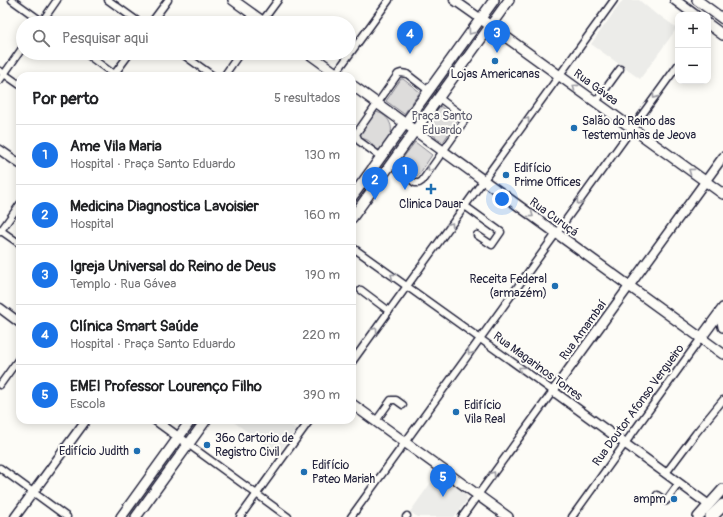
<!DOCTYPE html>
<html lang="pt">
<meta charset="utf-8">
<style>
:root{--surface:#fff;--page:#f2f2f2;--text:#202124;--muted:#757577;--line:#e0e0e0;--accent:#1a73e8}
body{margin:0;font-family:Pangolin,sans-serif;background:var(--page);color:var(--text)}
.controls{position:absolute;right:12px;top:12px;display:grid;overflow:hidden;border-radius:8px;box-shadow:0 2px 10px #0003}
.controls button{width:36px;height:36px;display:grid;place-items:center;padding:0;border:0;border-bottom:1px solid var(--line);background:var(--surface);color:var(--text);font:20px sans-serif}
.you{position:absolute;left:502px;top:199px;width:14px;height:14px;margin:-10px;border:3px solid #fff;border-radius:50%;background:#1a73e8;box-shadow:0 0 0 6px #1a73e833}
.badge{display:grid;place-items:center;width:26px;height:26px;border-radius:50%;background:var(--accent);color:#fff;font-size:13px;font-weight:700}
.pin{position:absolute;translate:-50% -33px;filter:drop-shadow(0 1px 2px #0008)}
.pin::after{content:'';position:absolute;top:21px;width:14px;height:12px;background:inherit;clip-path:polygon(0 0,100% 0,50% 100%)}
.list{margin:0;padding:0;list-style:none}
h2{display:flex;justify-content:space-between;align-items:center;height:52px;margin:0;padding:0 16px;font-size:17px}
h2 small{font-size:13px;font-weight:400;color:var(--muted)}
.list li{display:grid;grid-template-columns:26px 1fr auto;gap:12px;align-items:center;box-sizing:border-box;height:60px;padding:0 16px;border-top:1px solid var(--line)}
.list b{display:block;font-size:15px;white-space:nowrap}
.list p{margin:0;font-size:13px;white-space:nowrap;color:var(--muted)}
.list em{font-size:13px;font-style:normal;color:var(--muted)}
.icon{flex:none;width:22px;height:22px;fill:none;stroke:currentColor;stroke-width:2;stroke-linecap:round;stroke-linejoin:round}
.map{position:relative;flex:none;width:723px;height:517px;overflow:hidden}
.search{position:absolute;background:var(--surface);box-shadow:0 2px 10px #0003;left:16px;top:16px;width:340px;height:44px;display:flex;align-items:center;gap:10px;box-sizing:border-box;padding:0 14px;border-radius:22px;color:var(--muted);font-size:15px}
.panel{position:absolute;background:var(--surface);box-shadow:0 2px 10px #0003;left:16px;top:72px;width:340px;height:352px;border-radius:12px}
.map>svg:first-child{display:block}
</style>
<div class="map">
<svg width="723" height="517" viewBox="0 0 723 517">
<rect width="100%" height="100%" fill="#fdfcf7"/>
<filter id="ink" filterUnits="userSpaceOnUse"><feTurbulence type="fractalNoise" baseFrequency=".025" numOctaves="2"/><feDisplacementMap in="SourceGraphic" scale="8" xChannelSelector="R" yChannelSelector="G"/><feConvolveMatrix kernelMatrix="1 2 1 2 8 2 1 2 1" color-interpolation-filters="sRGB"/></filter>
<g filter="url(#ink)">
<g fill="#ecece9">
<polygon points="623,0 639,0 658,16 659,15 677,28 640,79 591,44"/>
<polygon points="231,420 284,420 296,429 278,454"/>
<polygon points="437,474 466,494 467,500 454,517 418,517 410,512"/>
</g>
<g fill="#dddcdb" stroke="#807f8b">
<polygon points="476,33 478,35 418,119 416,117"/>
<polygon points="401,79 403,79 420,92 404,114 386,101"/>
<polygon points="440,106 458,120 443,142 423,128"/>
<path d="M375,112c11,1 20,13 15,24 -2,5 -7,10 -10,14l-6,-1c-2,-7 -7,-11 -14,-10l-1,-6z"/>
<polygon points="401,137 403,139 352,210 352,205"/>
<polygon points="415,142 432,155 418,176 399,163"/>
<polygon points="176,448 178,450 134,512 130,517 126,517"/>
</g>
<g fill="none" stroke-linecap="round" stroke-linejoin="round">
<defs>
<g id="minor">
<polyline points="12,0 44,23"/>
<polyline points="108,0 140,23"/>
<polyline points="41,23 57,0"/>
<polyline points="151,23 168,0"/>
<polyline points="261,23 278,0"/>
<polyline points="85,53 116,76"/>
<polyline points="181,53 213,76"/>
<polyline points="0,71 20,85"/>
<polyline points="336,73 389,0"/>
<polyline points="113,76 130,53"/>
<polyline points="224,76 240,53"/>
<polyline points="0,80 23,47"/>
<polyline points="596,102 620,69"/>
<polyline points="381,157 359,141 356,134 398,74 401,73 407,74 429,91"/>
<polyline points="391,164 415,183 419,183 422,181 465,120 463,116 439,98"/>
<polyline points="465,206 501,232 492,245 477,235"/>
<polyline points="0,230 20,244"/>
<polyline points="0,232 20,204"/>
<polyline points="352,247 553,391 462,517"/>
<polyline points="361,290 389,311"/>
<polyline points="352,362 614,0"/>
<polyline points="0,385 20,357"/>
<polyline points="376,421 391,400 396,400 403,405"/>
<polyline points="188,444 288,517"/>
<polyline points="0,468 67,517"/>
<polyline points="666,473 696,433 723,400"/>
<polyline points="657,495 666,501 679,483"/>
<polyline points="240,517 310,420"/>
<polyline points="351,517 678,65"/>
<polyline points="406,517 407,516"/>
<polyline points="572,517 701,338"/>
</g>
<g id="tertiary">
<polyline points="454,0 481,19"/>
<polyline points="0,150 20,164"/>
<polyline points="0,308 20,323"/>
<polyline points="155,420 188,444"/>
<polyline points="709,505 553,391 723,157"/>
<polyline points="15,517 86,420"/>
</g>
<g id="secondary">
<polyline points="233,0 265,23"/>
<polyline points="675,0 695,15"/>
<polyline points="697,0 723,19"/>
<polyline points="481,19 723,194"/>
<polyline points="708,24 723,35"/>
<polyline points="308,53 340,76"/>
<polyline points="352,85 723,354"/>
<polyline points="352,197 494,0"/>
<polyline points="352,218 509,0"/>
<polyline points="723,313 722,321 723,327"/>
<polyline points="701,338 723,308"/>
<polyline points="352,404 508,517"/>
<polyline points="121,517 191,420"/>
<polyline points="136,517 206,420"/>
<polyline points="698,517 723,489"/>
</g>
<polyline id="motorway" points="711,517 723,505"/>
</defs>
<use href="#minor" stroke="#22223b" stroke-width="9"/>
<use href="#tertiary" stroke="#22223b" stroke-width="11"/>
<use href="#secondary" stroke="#22223b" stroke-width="12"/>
<use href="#motorway" stroke="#22223b" stroke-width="14"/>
<use href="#minor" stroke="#fdfcf7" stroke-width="6"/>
<use href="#tertiary" stroke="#fdfcf7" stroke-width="8"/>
<use href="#secondary" stroke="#fdfcf7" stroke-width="9"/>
<use href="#motorway" stroke="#fdfcf7" stroke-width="11"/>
</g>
<defs><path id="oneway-chevron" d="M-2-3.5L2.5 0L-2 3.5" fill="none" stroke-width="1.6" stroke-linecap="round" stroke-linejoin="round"/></defs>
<g stroke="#9a9aa2">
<use href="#oneway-chevron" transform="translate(471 32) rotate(126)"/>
<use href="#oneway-chevron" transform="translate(575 87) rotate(-144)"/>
<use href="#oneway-chevron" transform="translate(655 96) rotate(126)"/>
<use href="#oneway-chevron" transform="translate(527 120) rotate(-54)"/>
<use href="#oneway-chevron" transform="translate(430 169) rotate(124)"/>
<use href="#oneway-chevron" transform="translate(691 171) rotate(-144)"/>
<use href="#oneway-chevron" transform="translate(579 202) rotate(126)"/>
<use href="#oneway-chevron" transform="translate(531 215) rotate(37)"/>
<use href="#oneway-chevron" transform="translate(451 225) rotate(-54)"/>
<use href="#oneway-chevron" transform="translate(393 276) rotate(-144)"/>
<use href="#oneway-chevron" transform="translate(375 330) rotate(-54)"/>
<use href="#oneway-chevron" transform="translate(470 352) rotate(126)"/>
<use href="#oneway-chevron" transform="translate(521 369) rotate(-144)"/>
<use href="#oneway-chevron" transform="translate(493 474) rotate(-54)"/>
</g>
</g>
<g fill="#1f6fb2" stroke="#fdfcf7" stroke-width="1.5">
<circle cx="495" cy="61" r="4"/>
<circle cx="574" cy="128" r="4"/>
<circle cx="506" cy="175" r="4"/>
<path d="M429 183h4v4h4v4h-4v4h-4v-4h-4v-4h4z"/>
<circle cx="555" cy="286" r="4"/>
<circle cx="456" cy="412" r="4"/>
<circle cx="207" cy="445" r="4"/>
<circle cx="137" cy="451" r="4"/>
<circle cx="304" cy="472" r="4"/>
<circle cx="674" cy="499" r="4"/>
</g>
<g text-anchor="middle" stroke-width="4" stroke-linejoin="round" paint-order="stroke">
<g font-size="12" fill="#22223b" stroke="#fdfcf7" text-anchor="start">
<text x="495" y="78" text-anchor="middle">Lojas Americanas</text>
<text x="582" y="125">Salão do Reino das<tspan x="582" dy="14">Testemunhas de Jeova</tspan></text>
<text x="514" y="172">Edifício<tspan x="514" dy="14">Prime Offices</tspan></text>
<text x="431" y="208" text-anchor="middle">Clinica Dauar</text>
<text x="547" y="283" text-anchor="end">Receita Federal<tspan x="547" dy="14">(armazém)</tspan></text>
<text x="464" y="409">Edifício<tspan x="464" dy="14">Vila Real</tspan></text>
<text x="215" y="442">36º Cartorio de<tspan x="215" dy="14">Registro Civil</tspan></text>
<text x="129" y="455" text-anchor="end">Edifício Judith</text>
<text x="312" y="469">Edifício<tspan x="312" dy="14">Pateo Mariah</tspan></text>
<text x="666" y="503" text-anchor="end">ampm</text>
</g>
<g font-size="12" fill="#22223b" stroke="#fdfcf7">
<text transform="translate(596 87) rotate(36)" y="4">Rua Gávea</text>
<text transform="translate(554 217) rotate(36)" y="4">Rua Curuçá</text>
<text transform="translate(583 330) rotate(-54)" y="4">Rua Amambaí</text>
<text transform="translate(538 366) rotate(36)" y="4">Rua Magarinos Torres</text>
<text transform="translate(638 405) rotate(-54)" y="4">Rua Doutor Afonso Vergueiro</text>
</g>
<g font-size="12" fill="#5a5a6b" stroke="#fdfcf7">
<text x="442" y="120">Praça Santo<tspan x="442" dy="14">Eduardo</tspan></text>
</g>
</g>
</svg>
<div class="controls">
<button>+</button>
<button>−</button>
</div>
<div class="you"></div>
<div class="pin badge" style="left:405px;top:190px">1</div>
<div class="pin badge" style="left:375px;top:200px">2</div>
<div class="pin badge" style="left:497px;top:53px">3</div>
<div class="pin badge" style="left:410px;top:54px">4</div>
<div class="pin badge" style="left:443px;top:497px">5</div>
<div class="search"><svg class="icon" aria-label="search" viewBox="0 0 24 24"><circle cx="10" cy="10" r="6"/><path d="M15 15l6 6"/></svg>Pesquisar aqui</div>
<section class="panel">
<h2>Por perto<small>5 resultados</small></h2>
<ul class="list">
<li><span class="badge">1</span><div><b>Ame Vila Maria</b><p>Hospital · Praça Santo Eduardo</p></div><em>130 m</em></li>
<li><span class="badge">2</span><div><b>Medicina Diagnostica Lavoisier</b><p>Hospital</p></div><em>160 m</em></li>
<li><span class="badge">3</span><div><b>Igreja Universal do Reino de Deus</b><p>Templo · Rua Gávea</p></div><em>190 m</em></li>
<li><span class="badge">4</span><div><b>Clínica Smart Saúde</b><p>Hospital · Praça Santo Eduardo</p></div><em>220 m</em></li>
<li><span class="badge">5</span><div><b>EMEI Professor Lourenço Filho</b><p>Escola</p></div><em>390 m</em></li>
</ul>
</section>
</div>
